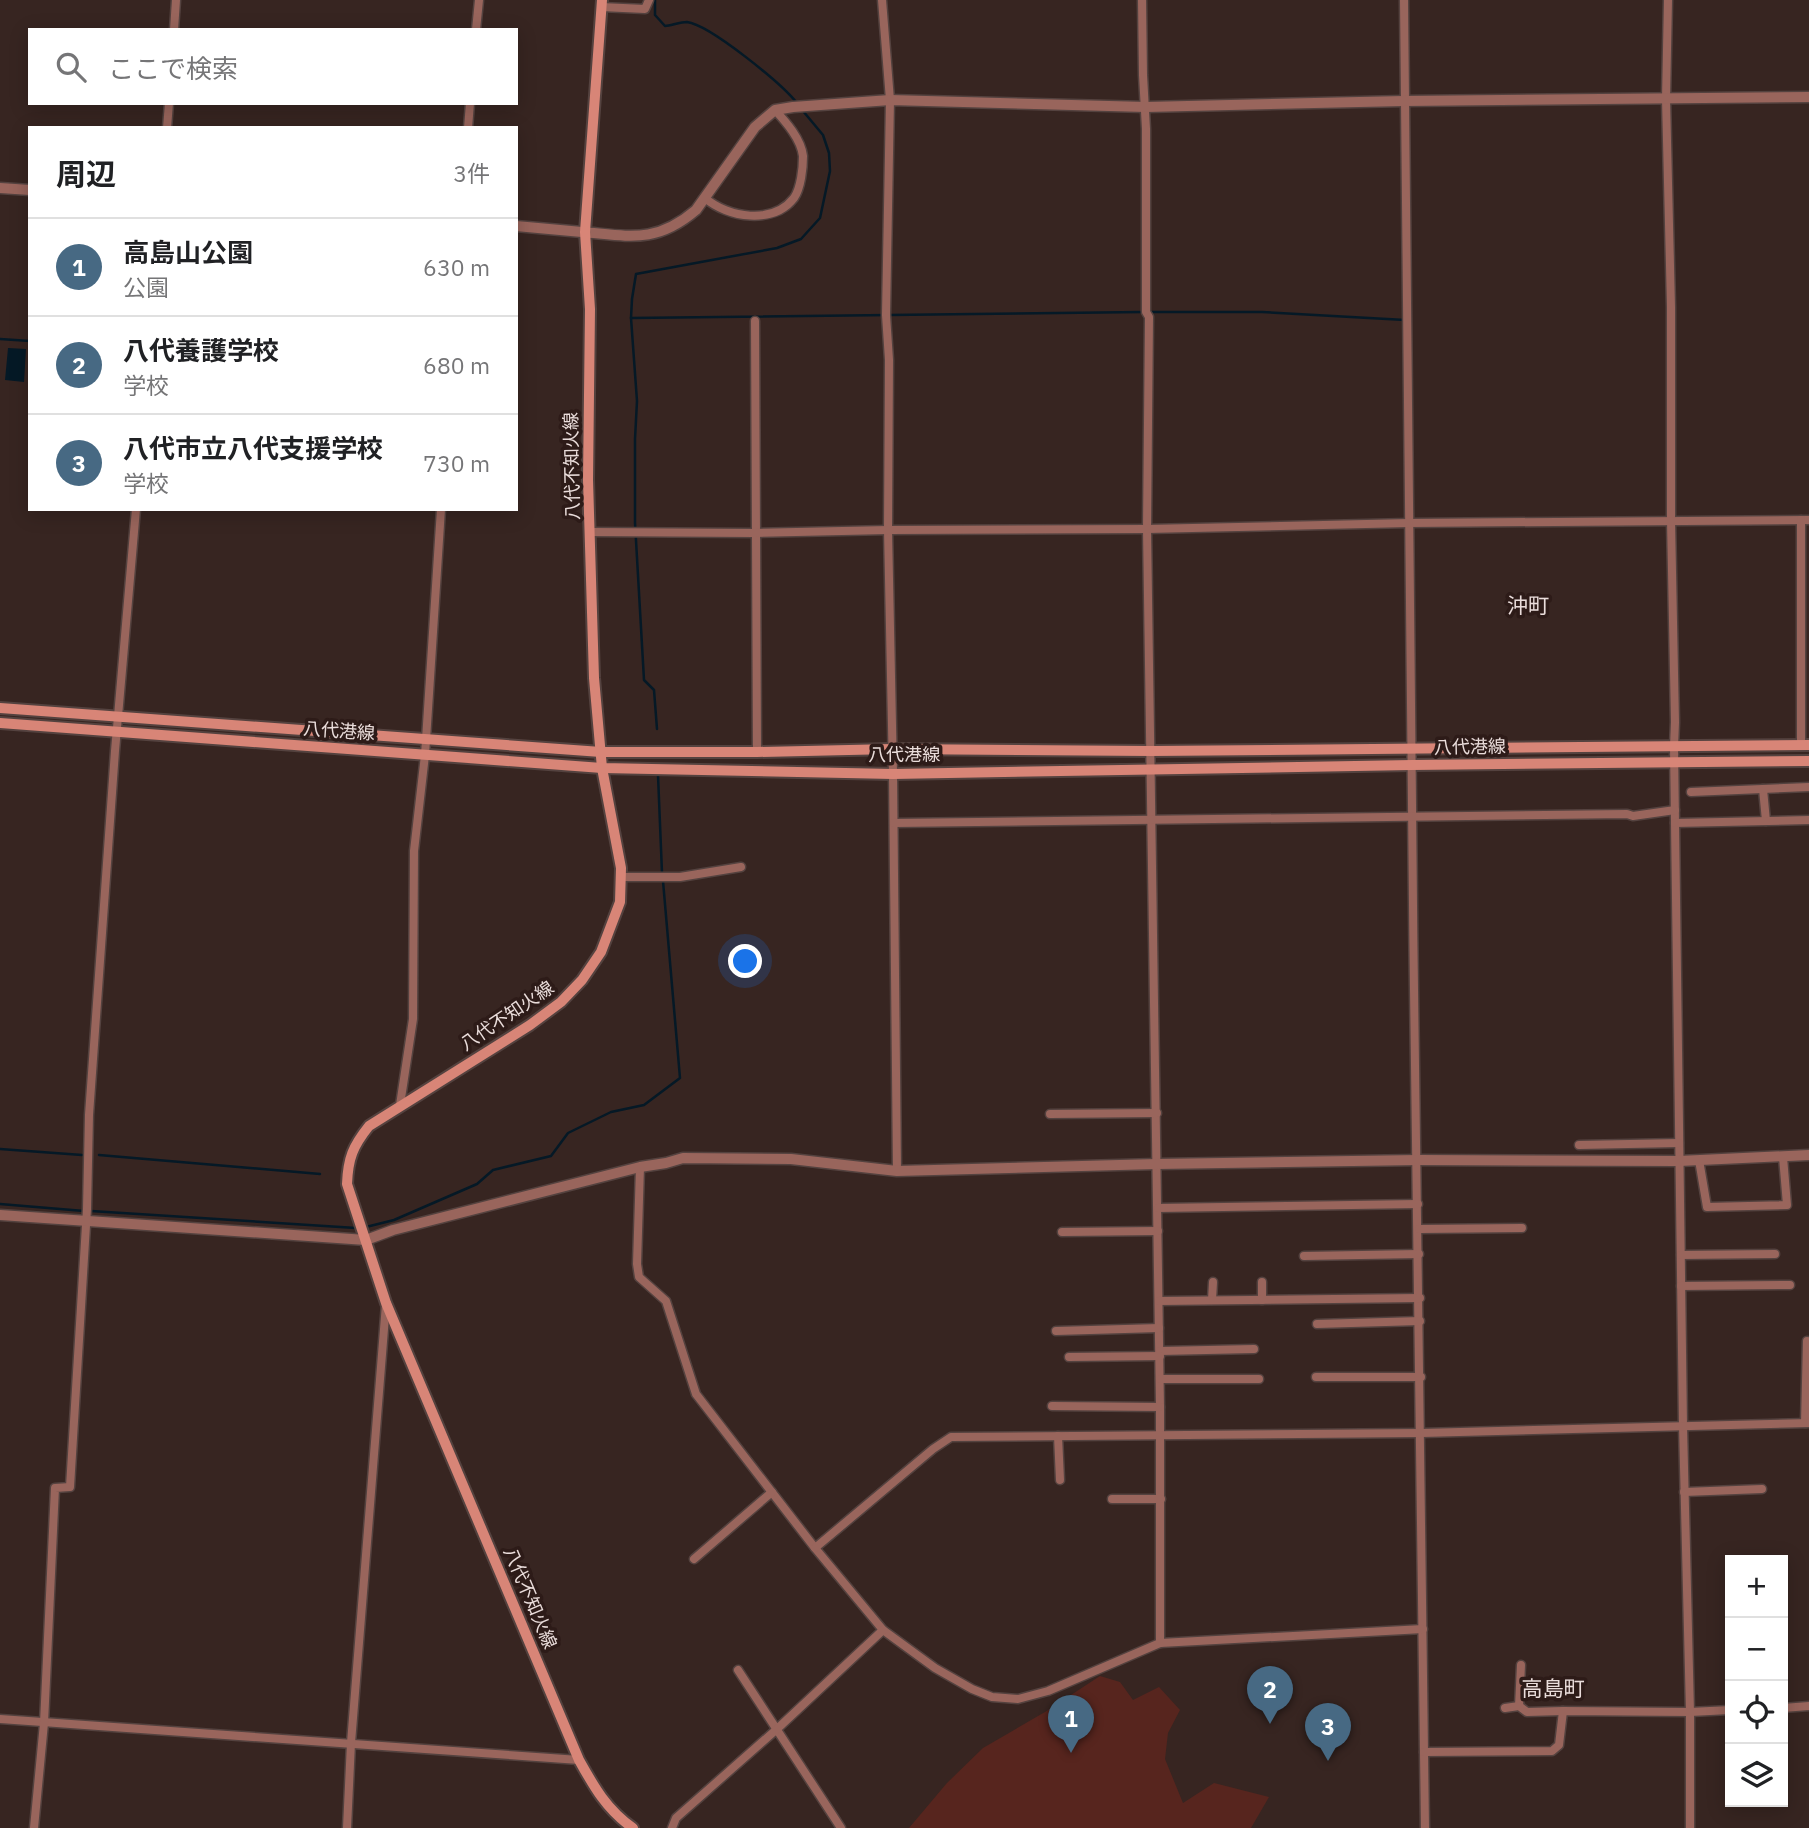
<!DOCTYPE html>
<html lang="ja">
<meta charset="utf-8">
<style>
:root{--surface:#fff;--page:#f2f2f2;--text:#202124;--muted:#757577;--line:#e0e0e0;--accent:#476983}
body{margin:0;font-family:"IBM Plex Sans","Noto Sans JP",sans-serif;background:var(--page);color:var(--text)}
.controls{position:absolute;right:21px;bottom:21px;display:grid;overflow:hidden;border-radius:0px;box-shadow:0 4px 18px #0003}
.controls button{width:63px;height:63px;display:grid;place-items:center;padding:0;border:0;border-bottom:2px solid var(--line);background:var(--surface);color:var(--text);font:35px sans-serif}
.you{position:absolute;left:746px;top:962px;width:24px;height:24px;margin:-18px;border:5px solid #fff;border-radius:50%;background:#1a73e8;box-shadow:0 0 0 10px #1a73e833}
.badge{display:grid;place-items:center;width:46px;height:46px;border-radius:50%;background:var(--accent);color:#fff;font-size:23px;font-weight:700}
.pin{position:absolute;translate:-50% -58px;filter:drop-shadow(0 2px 4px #0008)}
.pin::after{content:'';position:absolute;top:37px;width:24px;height:21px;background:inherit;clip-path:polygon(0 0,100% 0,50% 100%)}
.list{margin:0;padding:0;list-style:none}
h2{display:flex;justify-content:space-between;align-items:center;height:91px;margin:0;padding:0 28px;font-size:30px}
h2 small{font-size:23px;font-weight:400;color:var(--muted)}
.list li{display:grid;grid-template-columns:46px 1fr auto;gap:21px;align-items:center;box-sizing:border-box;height:98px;padding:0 28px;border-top:2px solid var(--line)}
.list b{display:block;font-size:26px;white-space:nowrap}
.list p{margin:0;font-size:23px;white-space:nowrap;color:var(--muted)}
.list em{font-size:23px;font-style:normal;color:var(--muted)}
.icon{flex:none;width:38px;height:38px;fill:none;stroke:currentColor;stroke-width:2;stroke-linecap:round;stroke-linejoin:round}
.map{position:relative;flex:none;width:1809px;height:1828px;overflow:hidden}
.search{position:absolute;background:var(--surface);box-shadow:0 4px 18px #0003;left:28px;top:28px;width:490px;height:77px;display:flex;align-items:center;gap:18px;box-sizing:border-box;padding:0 24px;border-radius:0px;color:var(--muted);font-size:26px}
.panel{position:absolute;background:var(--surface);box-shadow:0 4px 18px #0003;left:28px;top:126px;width:490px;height:385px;border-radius:0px}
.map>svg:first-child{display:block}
</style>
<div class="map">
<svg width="1809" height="1828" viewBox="0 0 1809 1828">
<rect width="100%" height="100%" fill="#372521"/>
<polygon fill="#57251e" points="1100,1676 1120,1682 1133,1700 1159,1687 1180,1710 1168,1733 1165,1759 1183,1803 1214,1783 1269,1797 1251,1828 909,1828 947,1783 983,1748 1045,1712"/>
<polygon fill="#051926" points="8,348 26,349 24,382 5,380"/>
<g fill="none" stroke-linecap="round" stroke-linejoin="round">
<g stroke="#051926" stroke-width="2.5">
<path d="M655,0v15l10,11c7,-1 16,-4 22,-4 23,3 94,61 110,81"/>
<polyline points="1149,312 1262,312 1405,320"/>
<polyline points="631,318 1143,312"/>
<polyline points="0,339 30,341"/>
<polyline points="657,729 654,690 644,680 635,523 635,439 637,401 631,318 632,299 636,274 777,248 801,239 820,218 830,171 829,153 823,135 803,111"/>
<polyline points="658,775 662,873"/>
<polyline points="0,1149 82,1155"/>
<polyline points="99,1155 320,1174"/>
<polyline points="0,1204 84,1211"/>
<polyline points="91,1211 356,1228"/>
<polyline points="366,1227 394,1220 477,1184 493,1170 551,1156 568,1133 611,1112 644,1105 680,1078 663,881"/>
</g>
<defs>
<g id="minor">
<polyline points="882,0 890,100 886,315 889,360 888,530 893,774 897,1171"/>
<polyline points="1142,0 1143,75 1146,129 1146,312 1149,317 1147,529 1160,1407 1160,1643"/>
<path d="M1404,0c2,609 15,1219 21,1828"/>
<polyline points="1668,0 1666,99 1671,307 1671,521 1675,722 1674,747 1683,1426 1690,1712 1690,1828"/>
<polyline points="601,7 645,9 649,0"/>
<polyline points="174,30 176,0"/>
<polyline points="476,30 479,0"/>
<polyline points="167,128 169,103"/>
<polyline points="468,128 470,103"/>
<path d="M705,198c23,20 68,27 89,0 7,-10 9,-30 9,-42 -2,-17 -17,-34 -28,-46"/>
<polyline points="755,321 757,752"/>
<polyline points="590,532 755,533 888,530 1147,529 1409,523 1809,520"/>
<polyline points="1801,745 1801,520"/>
<polyline points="1763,789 1766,821"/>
<polyline points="1691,792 1809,787"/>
<polyline points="894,823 1627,814 1633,816 1675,810"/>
<polyline points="1675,823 1809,820"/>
<polyline points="621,877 680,877 741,867"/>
<polyline points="400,1105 413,1019 414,851 425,755 441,509"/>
<polyline points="1050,1114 1157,1113"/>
<polyline points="1579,1145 1679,1143"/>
<polyline points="1699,1160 1707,1207 1787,1205 1783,1157"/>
<polyline points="640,1167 637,1264 639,1277 666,1301 696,1394 815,1548 883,1630 935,1668 972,1689 992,1697 1018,1699 1048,1691 1160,1643 1423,1629"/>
<polyline points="1158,1208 1418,1204"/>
<polyline points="1419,1229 1522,1228"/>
<polyline points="1062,1232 1158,1231"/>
<polyline points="1681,1255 1775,1254"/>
<polyline points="1304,1256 1419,1254"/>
<polyline points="1262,1282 1262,1300"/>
<polyline points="1681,1286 1790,1285"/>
<polyline points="1212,1300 1213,1282"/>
<polyline points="1159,1301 1420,1298"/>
<polyline points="1317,1324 1420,1321"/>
<polyline points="1056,1331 1159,1328"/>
<polyline points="1160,1351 1254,1349"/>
<polyline points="1069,1357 1160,1356"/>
<polyline points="1316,1377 1421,1377"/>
<polyline points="1160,1379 1259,1379"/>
<polyline points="1052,1406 1160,1407"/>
<polyline points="1805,1423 1807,1341"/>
<polyline points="1058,1436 1060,1480"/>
<polyline points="1684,1492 1762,1489"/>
<polyline points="1112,1499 1161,1499"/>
<polyline points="815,1548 933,1449 951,1437 1422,1433 1809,1423"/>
<polyline points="694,1559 772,1492"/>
<polyline points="738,1670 841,1828"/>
<polyline points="1519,1706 1521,1665"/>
<polyline points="1505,1708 1519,1706 1527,1712 1563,1711"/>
<polyline points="1783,1708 1809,1706"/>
<polyline points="0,1719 579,1760"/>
<polyline points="1424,1752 1552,1751 1559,1745 1563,1711 1690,1712 1730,1710"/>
<polyline points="34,1828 44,1723 55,1488 70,1487 87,1209 89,1115 115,751 136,509"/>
<polyline points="347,1828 351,1743 386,1304"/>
<polyline points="672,1828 676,1818 777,1729 883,1630"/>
</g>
<g id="tertiary">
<polyline points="0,188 30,190"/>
<path d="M516,226c22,2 44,4 66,6 48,4 74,12 114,-22l59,-83 20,-17 18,-3 97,-7 256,7 258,-6 405,-4"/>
<polyline points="0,1215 366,1240 393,1230 640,1167 666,1163 683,1158 791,1159 897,1171 1157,1164 1418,1160 1679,1161 1809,1155"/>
</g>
<g id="secondary">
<path d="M602,0l-17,232 5,77 -2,171 6,198 8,90 19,100 -1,34 -19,50 -19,28 -21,22 -31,23 -161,101c-16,20 -21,32 -22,58l39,119 193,457c15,27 28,50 54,68"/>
<polyline points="0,708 601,752 757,752 892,749 1151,751 1809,745"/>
<polyline points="0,723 602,768 893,774 1412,765 1809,761"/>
</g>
</defs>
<use href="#minor" stroke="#54423f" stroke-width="11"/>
<use href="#tertiary" stroke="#54423f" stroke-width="13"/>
<use href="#secondary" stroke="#54423f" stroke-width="14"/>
<use href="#minor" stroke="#99655c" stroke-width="8"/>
<use href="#tertiary" stroke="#99655c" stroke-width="10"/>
<use href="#secondary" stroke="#d88577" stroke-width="10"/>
</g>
<g text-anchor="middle" stroke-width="7" stroke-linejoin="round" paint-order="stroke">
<g font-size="18" fill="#eadddb" stroke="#2d1b18">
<text transform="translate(572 466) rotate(-91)" y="6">八代不知火線</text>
<text transform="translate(339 731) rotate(4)" y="6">八代港線</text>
<text transform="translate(1470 747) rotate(-1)" y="6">八代港線</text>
<text x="904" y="761">八代港線</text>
<text transform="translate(507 1016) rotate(-34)" y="6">八代不知火線</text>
<text transform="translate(530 1598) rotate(67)" y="6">八代不知火線</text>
</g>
<g font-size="21" fill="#eadddb" stroke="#2d1b18">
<text x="1528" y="613">沖町</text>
<text x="1553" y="1696">高島町</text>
</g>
</g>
</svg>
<div class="controls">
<button>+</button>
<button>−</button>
<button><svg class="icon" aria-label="locate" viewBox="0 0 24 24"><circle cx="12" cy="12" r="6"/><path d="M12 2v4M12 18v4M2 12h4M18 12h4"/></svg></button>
<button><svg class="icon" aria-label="layers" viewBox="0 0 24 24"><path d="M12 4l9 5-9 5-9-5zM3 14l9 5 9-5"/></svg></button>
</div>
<div class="you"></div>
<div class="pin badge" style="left:1071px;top:1753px">1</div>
<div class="pin badge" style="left:1270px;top:1724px">2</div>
<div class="pin badge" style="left:1328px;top:1761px">3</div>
<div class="search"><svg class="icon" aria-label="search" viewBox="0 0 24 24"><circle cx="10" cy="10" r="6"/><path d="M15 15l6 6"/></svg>ここで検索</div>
<section class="panel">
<h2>周辺<small>3件</small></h2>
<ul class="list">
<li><span class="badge">1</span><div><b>高島山公園</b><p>公園</p></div><em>630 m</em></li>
<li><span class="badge">2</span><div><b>八代養護学校</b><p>学校</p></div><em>680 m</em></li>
<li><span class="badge">3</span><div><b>八代市立八代支援学校</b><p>学校</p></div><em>730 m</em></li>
</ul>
</section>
</div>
